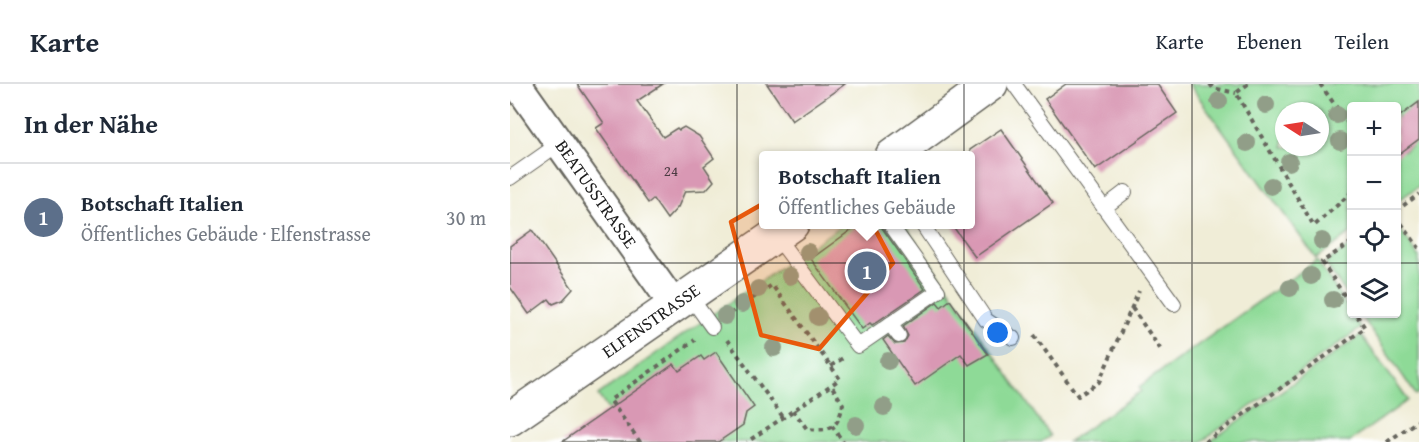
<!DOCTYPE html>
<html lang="de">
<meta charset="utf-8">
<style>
:root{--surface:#fff;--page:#f6f6f7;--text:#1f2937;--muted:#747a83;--line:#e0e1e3;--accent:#b5179e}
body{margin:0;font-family:"Gentium Book Plus",serif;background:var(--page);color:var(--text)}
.controls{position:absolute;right:18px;top:18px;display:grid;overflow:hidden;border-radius:6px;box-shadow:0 2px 4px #0004}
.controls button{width:54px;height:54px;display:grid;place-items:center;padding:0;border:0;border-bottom:2px solid var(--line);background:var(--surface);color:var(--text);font:30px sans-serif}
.compass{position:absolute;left:765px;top:18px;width:54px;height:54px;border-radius:50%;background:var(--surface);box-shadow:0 2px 4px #0004;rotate:282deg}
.you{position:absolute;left:488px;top:249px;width:21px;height:21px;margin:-15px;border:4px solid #fff;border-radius:50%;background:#1a73e8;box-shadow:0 0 0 9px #1a73e833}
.badge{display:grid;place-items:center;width:39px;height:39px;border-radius:50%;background:var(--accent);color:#fff;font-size:20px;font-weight:700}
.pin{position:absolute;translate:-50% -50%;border:3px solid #fff;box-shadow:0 2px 6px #0006}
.popup{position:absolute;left:249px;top:67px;width:216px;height:78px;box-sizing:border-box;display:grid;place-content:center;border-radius:6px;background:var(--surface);filter:drop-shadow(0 2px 4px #0005);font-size:20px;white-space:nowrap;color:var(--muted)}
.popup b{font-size:22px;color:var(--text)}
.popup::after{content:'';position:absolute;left:50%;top:100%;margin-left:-12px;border:12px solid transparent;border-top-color:var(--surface)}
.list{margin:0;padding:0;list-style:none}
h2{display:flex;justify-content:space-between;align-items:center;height:78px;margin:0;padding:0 24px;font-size:26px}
h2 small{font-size:20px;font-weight:400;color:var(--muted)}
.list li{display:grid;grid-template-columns:39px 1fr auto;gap:18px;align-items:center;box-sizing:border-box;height:108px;padding:0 24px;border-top:2px solid var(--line)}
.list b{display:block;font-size:22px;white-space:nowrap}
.list p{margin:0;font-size:20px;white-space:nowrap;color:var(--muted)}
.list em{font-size:20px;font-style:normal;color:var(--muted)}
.icon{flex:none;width:33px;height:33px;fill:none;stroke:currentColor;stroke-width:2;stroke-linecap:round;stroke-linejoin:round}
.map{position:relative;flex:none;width:909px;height:358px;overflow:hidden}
header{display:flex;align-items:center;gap:36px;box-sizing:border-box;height:84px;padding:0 30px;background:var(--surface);border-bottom:2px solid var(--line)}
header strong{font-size:28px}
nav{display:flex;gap:33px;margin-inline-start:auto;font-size:21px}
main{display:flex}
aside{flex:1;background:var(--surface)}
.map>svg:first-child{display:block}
</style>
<header>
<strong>Karte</strong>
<nav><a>Karte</a><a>Ebenen</a><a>Teilen</a></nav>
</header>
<main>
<aside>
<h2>In der Nähe<small></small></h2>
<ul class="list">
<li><span class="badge" style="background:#5c6f8a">1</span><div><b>Botschaft Italien</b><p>Öffentliches Gebäude · Elfenstrasse</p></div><em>30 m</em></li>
</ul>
</aside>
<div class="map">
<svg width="909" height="358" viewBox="0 0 909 358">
<rect width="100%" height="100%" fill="#fff"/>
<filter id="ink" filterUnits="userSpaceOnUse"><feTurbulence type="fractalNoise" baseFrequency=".0167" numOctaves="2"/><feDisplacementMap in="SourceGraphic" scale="12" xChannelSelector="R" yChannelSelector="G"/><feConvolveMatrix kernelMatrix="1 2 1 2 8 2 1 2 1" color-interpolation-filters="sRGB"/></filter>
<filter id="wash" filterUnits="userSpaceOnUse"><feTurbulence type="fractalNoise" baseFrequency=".008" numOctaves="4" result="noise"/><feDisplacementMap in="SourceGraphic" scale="24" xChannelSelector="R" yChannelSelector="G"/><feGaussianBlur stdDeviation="1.35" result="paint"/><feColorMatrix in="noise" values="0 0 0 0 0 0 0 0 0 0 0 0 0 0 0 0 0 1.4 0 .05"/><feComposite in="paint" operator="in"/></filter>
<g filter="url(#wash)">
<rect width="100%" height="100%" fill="#f0edd7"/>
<g fill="#8eda97" stroke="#557b5a" stroke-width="1.5" fill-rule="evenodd">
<path d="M679,0h230v18l-22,17 -1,-13h-44l-1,127 -35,25zM774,27h36v36h-36z"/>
<polygon points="909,55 909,102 887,117 886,58 894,67"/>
<polygon points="332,141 395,141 540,352 531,358 120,358 88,311 151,266"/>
<polygon points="887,141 909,173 909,309 906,311 850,230 886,230"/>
<polygon points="841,161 841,217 815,179"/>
<polygon points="807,176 851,244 691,358 558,358 631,307 629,303"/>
<polygon points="851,251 898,316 839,358 699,358"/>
</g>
<g id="blocks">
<g fill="#d998b4">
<polygon points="67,0 153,0 127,17 153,53 167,44 169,46 174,43 189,52 204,74 194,82 204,97 196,106 175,107 168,123 157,135 143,115 138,119 86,44 94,39"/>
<polygon points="257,0 335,0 282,37"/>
<polygon points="556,0 647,0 667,29 585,86 535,15"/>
<polygon points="909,18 909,55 886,72 886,35"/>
<polygon points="491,45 543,119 465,173 442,141 460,141 460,66"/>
<polygon points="348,141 370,141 415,205 362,241 360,239 352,245 301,175"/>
<polygon points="22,146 63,205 53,216 43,220 39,215 19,230 0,203 0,162"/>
<polygon points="440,216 478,270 459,281 451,270 405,302 373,256 378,252 385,260 394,259 398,252 393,242 427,218 431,223"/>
<polygon points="206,268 244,323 236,329 233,341 208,358 52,358 164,280 169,287 191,272 194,276"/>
</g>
</g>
</g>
<g filter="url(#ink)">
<use href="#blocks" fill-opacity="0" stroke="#66655d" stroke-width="1.5"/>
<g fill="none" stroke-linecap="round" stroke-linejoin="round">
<defs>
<g id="lane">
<polyline points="504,0 664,220"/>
<polyline points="0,94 50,59"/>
<polyline points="594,124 615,108"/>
<polyline points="412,140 476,236 503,254"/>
<polyline points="266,152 348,262 428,207 380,140"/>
<polyline points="179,211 202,243"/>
<polyline points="380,240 389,252"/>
</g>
<polyline id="street" points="7,0 164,221"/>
<g id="secondary">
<polyline points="382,72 481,0"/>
<polyline points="0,335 282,140"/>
</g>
</defs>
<use href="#lane" stroke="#66655d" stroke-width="16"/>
<use href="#street" stroke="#66655d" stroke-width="32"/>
<use href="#secondary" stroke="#66655d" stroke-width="36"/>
<g stroke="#66655d" stroke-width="4" stroke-dasharray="4.5 4.5" stroke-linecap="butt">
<polyline points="700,0 703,4 726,9"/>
<polyline points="738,0 726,9 804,142 842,108"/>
<polyline points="810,0 842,45"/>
<polyline points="886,127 909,110"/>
<polyline points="886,132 909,164"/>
<polyline points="842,158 812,178 842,223"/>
<polyline points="622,224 651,266"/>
<polyline points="220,230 262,201 330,295 237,358"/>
<polyline points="524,251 568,312 589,298 629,207"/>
<polyline points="217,256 273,333"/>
<polyline points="321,282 333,274"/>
<path d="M283,326l14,19c25,2 31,-1 36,-25l-12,-19"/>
<polyline points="322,342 333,358"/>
<polyline points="130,358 100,316 185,256"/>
<polyline points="695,358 855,244 846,230"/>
<polyline points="877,358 909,336"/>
</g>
<use href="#lane" stroke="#fff" stroke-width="14"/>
<use href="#street" stroke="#fff" stroke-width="28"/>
<use href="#secondary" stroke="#fff" stroke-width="33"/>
</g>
<g fill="#919e88">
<circle cx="709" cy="17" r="9"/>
<circle cx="756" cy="21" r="9"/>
<circle cx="827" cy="31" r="9"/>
<circle cx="830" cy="57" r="9"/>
<circle cx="737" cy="59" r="9"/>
<circle cx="779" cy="78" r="9"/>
<circle cx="761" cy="102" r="9"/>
<circle cx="812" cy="157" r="9"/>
<circle cx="298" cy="168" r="9"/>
<circle cx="280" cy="192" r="9"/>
<circle cx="801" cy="192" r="9"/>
<circle cx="780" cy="204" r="9"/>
<circle cx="248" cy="205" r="9"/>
<circle cx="823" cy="216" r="9"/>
<circle cx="232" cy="220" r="9"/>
<circle cx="215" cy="232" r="9"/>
<circle cx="308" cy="233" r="9"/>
<circle cx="264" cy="264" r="9"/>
<circle cx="378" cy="277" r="9"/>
<circle cx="374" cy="323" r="9"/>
<circle cx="346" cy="341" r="9"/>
</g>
</g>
<path fill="#e8590c" fill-opacity="0.2" stroke="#e8590c" stroke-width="4.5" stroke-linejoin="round" d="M284,102l67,17 32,60 -74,86 -58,-14 -30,-113z"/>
<path fill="none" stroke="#1c1c1c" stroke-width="1.5" stroke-opacity="0.55" d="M227,0v358M454,0v358M682,0v358M0,179h842M886,179h23"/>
<g text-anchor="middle" stroke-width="6" stroke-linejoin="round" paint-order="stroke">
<g font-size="15" fill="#4b3b42">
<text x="161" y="92">24</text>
</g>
<g font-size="18" fill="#1c1c1c" stroke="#fff">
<text transform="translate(86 110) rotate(55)" y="6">BEATUSSTRASSE</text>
<text transform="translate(141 237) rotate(-35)" y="6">ELFENSTRASSE</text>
</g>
</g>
</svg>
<div class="controls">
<button>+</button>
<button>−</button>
<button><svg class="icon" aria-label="locate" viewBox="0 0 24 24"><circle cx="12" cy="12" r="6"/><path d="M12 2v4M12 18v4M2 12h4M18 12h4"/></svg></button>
<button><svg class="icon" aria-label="layers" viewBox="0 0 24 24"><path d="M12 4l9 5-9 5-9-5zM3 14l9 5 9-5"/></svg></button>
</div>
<svg class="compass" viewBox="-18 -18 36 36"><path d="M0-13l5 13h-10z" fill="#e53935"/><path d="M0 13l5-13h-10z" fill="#747a83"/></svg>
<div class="you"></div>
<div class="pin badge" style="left:357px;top:187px;background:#5c6f8a">1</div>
<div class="popup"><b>Botschaft Italien</b>Öffentliches Gebäude</div>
</div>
</main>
